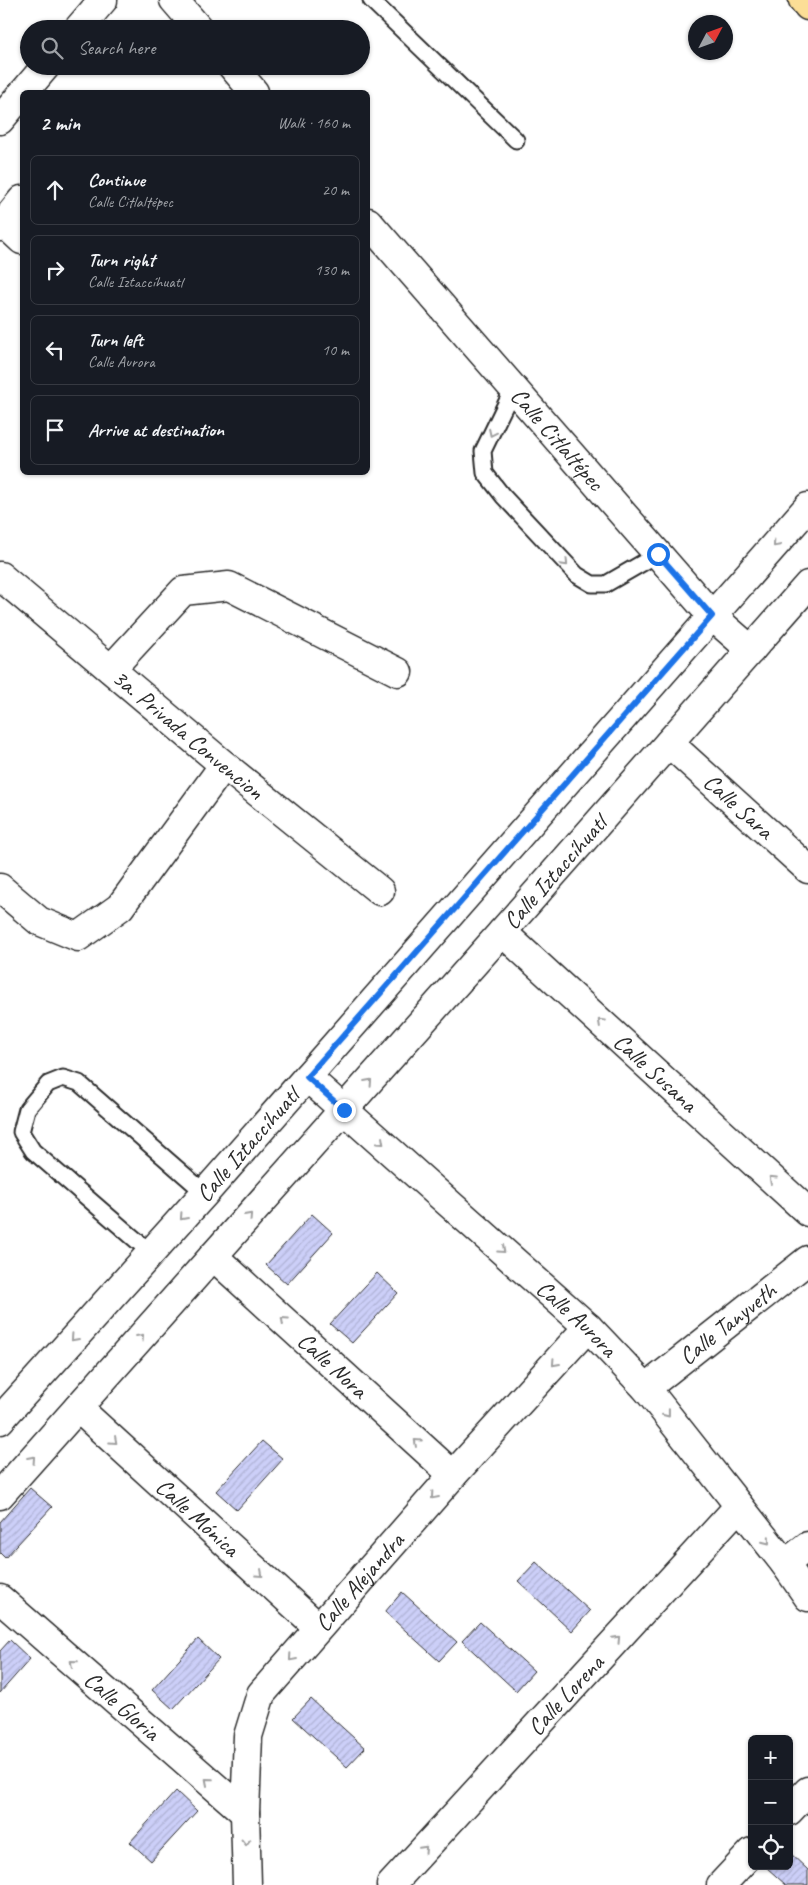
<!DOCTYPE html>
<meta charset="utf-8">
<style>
:root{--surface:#171b24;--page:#20242c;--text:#f1f3f6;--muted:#9ea1a6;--line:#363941}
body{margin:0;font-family:Caveat,sans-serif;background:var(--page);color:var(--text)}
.controls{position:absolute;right:15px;bottom:15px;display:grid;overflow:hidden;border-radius:8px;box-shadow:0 1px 4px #0004}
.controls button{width:45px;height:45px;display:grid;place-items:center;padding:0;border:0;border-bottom:1px solid var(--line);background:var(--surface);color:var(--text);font:25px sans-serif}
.compass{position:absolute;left:688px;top:15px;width:45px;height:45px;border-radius:50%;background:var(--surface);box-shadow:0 1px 4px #0004;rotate:49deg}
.stop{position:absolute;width:15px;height:15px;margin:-11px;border:4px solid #1a73e8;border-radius:50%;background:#fff}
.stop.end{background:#1a73e8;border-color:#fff;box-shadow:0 1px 5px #0008}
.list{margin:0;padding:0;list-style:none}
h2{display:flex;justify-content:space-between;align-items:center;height:65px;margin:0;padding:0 20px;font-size:21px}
h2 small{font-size:16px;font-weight:400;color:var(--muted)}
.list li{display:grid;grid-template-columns:32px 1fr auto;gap:15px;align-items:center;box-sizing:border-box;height:70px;margin:0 10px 10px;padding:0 10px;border:1px solid var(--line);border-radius:8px}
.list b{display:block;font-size:19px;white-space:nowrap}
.list p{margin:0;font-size:16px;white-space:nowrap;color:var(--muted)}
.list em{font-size:16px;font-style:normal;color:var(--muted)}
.icon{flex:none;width:28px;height:28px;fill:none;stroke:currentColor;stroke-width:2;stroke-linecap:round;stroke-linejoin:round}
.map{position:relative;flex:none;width:808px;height:1885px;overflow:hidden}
.search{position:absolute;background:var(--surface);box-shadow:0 1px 4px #0004;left:20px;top:20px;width:350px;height:55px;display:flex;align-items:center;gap:12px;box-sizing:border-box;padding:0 18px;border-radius:28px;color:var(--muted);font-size:19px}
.panel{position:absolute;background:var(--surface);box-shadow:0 1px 4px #0004;left:20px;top:90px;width:350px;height:385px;border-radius:8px}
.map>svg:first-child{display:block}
</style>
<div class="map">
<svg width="808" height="1885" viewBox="0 0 808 1885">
<defs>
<pattern id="building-hatch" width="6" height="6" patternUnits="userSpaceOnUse" patternTransform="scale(1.25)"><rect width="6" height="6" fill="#cccff8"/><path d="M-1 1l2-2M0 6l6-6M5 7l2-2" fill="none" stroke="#afb2d5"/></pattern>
</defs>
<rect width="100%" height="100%" fill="#fff"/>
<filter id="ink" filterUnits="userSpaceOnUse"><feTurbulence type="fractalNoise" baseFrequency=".02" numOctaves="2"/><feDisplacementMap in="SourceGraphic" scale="10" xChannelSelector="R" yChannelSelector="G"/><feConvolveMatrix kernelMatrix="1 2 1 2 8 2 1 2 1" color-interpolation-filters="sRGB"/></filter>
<g filter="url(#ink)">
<g fill="url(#building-hatch)" stroke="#2b2b2b">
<polygon points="312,1214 333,1233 287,1284 266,1265"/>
<polygon points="377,1273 398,1293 352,1343 330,1324"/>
<polygon points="262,1441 283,1459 237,1510 216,1491"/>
<polygon points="30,1488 52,1507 5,1558 0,1553 0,1522"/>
<polygon points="536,1562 590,1611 572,1631 518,1581"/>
<polygon points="402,1592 457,1642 439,1661 385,1612"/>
<polygon points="480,1622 534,1671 516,1691 462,1641"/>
<polygon points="198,1639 219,1659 173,1709 152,1690"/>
<polygon points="10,1640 30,1659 0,1693 0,1651"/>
<polygon points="311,1699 365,1748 347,1767 293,1718"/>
<polygon points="176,1791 197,1811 151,1861 130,1842"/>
<polygon points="789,1852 808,1870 808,1885 786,1885 767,1868 768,1866 789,1866"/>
</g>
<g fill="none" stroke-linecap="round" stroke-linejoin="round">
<defs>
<g id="lane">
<polyline points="371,0 516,140"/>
<polyline points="513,389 483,451 485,473 503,496 577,575 592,584 606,584 658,554"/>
<polyline points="151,1253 33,1151 21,1132 27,1109 48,1084 63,1078 79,1083 205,1193"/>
</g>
<g id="street">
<polyline points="174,0 199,29"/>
<polyline points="78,29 103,0"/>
<polyline points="232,66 254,92"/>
<polyline points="24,92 46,66"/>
<polyline points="0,120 22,94"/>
<path id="s1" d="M368,222l344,394 39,34"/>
<polyline points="4,223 22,240"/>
<polyline points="0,227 22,200"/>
<path id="s2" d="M0,576l224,189 156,126"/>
<polyline points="111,669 183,591 229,586 398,672"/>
<path id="s3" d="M669,743l139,126"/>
<polyline points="0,888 39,921 78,937 120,907 224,765"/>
<path id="s4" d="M502,932l306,280"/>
<path id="s5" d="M307,1077l281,250 58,61 139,176 23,33"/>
<path id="s6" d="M213,1256l240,219"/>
<path id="s7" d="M646,1388l162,-128"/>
<path id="s8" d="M78,1408l240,219"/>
<path id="s9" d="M0,1420l205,-227 603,-686"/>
<path id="s10" d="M0,1495l502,-563 306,-347"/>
<polyline points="785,1564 808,1546"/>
<path id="s11" d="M0,1599l245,214"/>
<polyline points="789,1811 808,1791"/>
<path id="s12" d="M247,1885l-2,-72 3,-77 13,-42 192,-219 135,-148"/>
<path id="s13" d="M391,1885l348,-379"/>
<polyline points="721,1885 752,1852"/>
</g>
<polyline id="primary" points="803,0 808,6"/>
</defs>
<use href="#lane" stroke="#2b2b2b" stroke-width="19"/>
<use href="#street" stroke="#2b2b2b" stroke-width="31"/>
<use href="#primary" stroke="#2b2b2b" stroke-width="31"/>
<use href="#lane" stroke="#fff" stroke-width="15"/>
<use href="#street" stroke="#fff" stroke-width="28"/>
<use href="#primary" stroke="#fcde96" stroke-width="28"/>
</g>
<defs><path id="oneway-chevron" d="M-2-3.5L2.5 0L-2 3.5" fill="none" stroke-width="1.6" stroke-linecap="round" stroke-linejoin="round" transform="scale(1.25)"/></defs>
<g stroke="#a0a0a0">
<use href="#oneway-chevron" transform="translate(492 433) rotate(116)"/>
<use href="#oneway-chevron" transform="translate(776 544) rotate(131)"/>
<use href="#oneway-chevron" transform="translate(565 563) rotate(47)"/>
<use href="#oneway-chevron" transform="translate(601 1022) rotate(-137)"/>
<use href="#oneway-chevron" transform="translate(369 1082) rotate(-48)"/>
<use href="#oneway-chevron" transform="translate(381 1142) rotate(42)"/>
<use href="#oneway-chevron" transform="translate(772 1179) rotate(-137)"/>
<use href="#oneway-chevron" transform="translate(249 1216) rotate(-48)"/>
<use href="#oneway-chevron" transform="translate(183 1217) rotate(132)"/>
<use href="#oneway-chevron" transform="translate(502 1250) rotate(42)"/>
<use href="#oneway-chevron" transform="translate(284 1320) rotate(-138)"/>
<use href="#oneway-chevron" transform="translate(141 1337) rotate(-48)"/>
<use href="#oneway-chevron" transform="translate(74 1338) rotate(132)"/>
<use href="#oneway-chevron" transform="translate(555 1363) rotate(132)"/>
<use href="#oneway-chevron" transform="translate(667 1414) rotate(52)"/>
<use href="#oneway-chevron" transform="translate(114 1441) rotate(42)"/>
<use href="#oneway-chevron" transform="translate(417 1442) rotate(-138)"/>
<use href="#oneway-chevron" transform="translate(32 1459) rotate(-48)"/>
<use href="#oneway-chevron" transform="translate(434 1496) rotate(131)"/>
<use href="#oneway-chevron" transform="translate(767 1541) rotate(51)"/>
<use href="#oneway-chevron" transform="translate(260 1574) rotate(42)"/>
<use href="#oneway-chevron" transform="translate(617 1639) rotate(-47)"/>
<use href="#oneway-chevron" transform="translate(292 1658) rotate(131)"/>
<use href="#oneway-chevron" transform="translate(73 1663) rotate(-139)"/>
<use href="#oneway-chevron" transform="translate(208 1781) rotate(-139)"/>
<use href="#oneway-chevron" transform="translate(246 1842) rotate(89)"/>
<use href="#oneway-chevron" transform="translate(424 1849) rotate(-47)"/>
</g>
</g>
<g fill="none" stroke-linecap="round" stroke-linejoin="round" filter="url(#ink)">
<polyline stroke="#1a73e8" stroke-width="6" points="344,1110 307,1077 712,616 658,554"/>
</g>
<g text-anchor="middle" stroke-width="5" stroke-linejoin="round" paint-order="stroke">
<g font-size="24" fill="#2b2b2b" stroke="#fff">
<text dy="8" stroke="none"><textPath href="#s1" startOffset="288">Calle Citlaltépec</textPath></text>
<text dy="8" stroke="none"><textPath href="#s2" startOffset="246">3a. Privada Convencion</textPath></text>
<text dy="8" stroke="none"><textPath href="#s3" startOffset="94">Calle Sara</textPath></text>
<text dy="8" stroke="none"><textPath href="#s10" startOffset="834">Calle Iztaccíhuatl</textPath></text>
<text dy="8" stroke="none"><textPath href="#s4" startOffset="208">Calle Susana</textPath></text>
<text dy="8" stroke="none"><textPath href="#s9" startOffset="370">Calle Iztaccíhuatl</textPath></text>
<text dy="8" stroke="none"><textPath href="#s5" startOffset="362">Calle Aurora</textPath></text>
<text dy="8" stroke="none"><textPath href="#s7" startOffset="104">Calle Tanyveth</textPath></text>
<text dy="8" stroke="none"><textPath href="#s6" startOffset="162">Calle Nora</textPath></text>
<text dy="8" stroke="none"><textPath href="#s8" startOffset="162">Calle Mónica</textPath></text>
<text dy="8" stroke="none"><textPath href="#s12" startOffset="342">Calle Alejandra</textPath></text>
<text dy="8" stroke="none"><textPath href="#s13" startOffset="258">Calle Lorena</textPath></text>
<text dy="8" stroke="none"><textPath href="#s11" startOffset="162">Calle Gloria</textPath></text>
</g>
</g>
</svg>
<div class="controls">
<button>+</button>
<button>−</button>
<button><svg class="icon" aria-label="locate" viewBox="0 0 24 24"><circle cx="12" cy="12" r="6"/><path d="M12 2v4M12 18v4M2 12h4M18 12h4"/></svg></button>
</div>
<svg class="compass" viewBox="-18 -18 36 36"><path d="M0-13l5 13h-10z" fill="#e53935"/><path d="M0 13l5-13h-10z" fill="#9ea1a6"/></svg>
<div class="stop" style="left:658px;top:554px"></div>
<div class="stop end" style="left:344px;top:1110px"></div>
<div class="search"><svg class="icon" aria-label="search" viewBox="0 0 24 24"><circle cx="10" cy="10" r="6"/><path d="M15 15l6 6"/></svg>Search here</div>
<section class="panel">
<h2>2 min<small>Walk · 160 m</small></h2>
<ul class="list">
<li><svg class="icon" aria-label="ahead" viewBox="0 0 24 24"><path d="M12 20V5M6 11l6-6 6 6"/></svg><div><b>Continue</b><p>Calle Citlaltépec</p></div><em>20 m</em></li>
<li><svg class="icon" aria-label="right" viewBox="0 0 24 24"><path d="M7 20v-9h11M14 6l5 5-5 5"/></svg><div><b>Turn right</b><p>Calle Iztaccíhuatl</p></div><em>130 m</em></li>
<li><svg class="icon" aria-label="left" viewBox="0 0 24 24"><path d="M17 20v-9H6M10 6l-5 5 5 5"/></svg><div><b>Turn left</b><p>Calle Aurora</p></div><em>10 m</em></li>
<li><svg class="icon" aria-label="arrive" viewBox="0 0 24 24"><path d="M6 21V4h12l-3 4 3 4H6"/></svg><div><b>Arrive at destination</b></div></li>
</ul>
</section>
</div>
